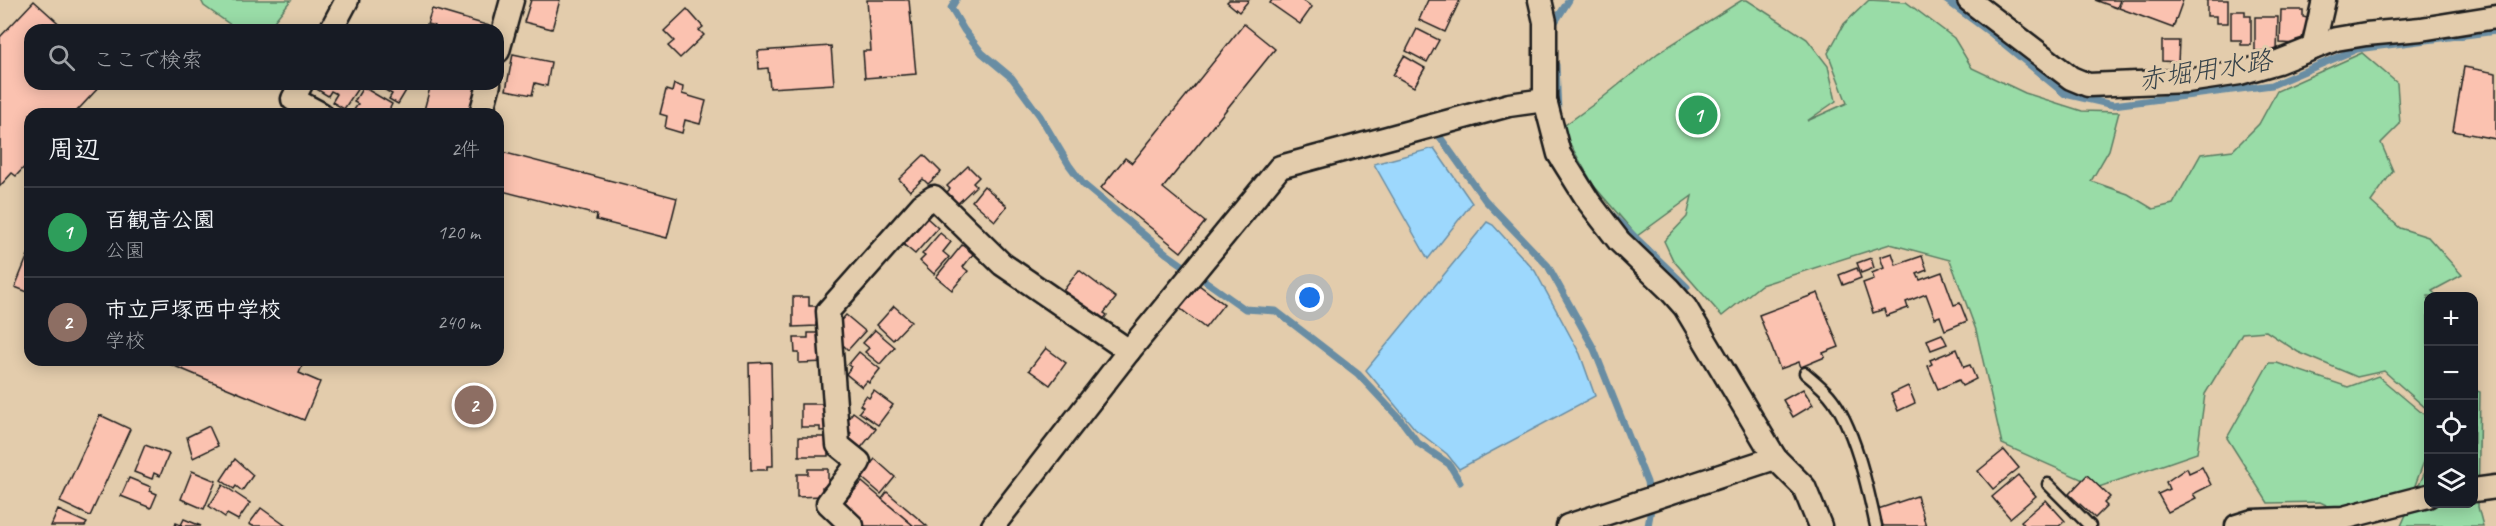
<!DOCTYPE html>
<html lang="ja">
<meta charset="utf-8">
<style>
:root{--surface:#171b24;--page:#242831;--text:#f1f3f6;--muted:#9ea1a6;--line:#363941;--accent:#919294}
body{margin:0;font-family:Caveat,"Klee One",sans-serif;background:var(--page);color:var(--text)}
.controls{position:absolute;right:18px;bottom:18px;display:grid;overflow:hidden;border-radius:12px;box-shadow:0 3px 15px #0003}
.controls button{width:54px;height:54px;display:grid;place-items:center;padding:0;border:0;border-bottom:2px solid var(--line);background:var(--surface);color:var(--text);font:30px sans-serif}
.you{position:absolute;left:1310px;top:298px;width:21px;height:21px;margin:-15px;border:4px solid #fff;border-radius:50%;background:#1a73e8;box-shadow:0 0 0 9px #1a73e833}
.badge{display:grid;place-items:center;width:39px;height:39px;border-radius:50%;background:var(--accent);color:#fff;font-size:20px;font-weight:700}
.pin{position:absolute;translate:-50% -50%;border:3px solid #fff;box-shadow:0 2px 6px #0006}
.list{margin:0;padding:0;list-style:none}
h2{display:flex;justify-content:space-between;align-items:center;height:78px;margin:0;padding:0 24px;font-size:26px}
h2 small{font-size:20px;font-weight:400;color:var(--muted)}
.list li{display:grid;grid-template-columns:39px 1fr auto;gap:18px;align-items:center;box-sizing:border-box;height:90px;padding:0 24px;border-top:2px solid var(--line)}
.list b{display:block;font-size:22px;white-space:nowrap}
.list p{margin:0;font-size:20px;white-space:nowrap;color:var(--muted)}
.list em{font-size:20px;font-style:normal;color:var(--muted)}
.icon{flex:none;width:33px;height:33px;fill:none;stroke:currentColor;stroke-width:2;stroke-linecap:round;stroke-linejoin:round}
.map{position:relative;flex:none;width:2496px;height:526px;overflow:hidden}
.search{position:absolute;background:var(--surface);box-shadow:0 3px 15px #0003;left:24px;top:24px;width:480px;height:66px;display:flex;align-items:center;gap:15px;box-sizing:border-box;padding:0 21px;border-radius:18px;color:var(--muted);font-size:22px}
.panel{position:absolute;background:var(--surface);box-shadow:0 3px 15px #0003;left:24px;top:108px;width:480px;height:258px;border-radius:18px}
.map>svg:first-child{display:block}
</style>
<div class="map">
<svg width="2496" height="526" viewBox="0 0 2496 526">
<rect width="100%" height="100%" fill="#e3ccac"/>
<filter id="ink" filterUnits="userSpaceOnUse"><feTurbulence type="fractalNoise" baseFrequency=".0167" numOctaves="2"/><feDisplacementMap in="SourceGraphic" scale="12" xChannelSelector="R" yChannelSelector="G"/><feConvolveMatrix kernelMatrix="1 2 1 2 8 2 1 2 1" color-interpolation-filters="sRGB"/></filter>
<g filter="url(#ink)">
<g fill="#99dca7" stroke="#5a7c62" stroke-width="1.5">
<polygon points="201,0 291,0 267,30 238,30 204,6"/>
<polygon points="1742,0 1747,0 1807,39 1828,66 1836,101 1807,121 1847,103 1828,53 1844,24 1869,0 1906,2 1954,38 1972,68 2025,93 2082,111 2119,112 2109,150 2091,181 2128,194 2153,209 2173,204 2201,154 2233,150 2259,124 2277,91 2362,53 2397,83 2400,124 2381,143 2393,171 2371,202 2400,228 2428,237 2462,275 2432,291 2437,296 2428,296 2428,410 2384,371 2357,377 2298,352 2266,331 2242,333 2205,394 2197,453 2099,487 2002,444 1976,330 1950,260 1890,244 1761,285 1722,316 1673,260 1664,241 1687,217 1692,196 1637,236 1594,186 1561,128 1601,99 1658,53"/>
<polygon points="2269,363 2277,363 2348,387 2378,376 2428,418 2428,451 2414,488 2339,511 2320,502 2268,503 2227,438"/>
<polygon points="2474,390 2480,392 2478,507 2483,526 2401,526 2428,465 2428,504 2474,504"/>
</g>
<g fill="#9dd8fd" stroke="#698da3" stroke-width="1.5">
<polygon points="1434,148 1472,203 1428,259 1374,164"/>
<polygon points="1487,222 1493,225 1535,271 1580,354 1595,396 1459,469 1447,454 1415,429 1366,370"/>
</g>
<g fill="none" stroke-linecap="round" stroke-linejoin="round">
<g stroke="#698da3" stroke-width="7">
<polyline points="956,0 951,8 964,30 982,53 1012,78 1040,116 1069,165 1083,184 1167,254 1245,309 1276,311 1358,374 1400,419 1418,443 1449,464 1460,482"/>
<polyline points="1946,0 1992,34 2065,94 2113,105 2272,85 2357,49 2496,31"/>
<polyline points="1554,27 1555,22 1569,0"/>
<polyline points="1556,65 1558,111"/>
<polyline points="1440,137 1485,200 1548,266 1594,349 1647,482 1651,509 1648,526"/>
<polyline points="1611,214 1687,287"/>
</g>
</g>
<g fill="#fbc2b0" stroke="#1c1c1c" stroke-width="1.5">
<polygon points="531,0 560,0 552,29 524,22"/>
<polygon points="867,0 909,0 916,74 865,78 863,51 871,51"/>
<polygon points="1229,0 1249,0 1239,12 1227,2"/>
<polygon points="1272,0 1302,0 1312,7 1300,24 1270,3"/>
<polygon points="1428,0 1460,0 1445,32 1419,20"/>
<polygon points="2095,0 2120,0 2117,8"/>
<polygon points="2122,0 2183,0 2173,28 2119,8"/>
<polygon points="2207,0 2228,0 2228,23 2216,23 2216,16 2207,16"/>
<polygon points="34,1 66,30 30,30 30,84 102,84 74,114 30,114 30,161 16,176 12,173 0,186 0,37"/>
<polygon points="432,9 493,27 492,30 434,29 435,26 427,24"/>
<polygon points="687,9 703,27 699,30 704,35 680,58 668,46 674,41 664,31"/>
<polygon points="2281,10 2303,10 2303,17 2307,18 2306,37 2296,40 2296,44 2280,43"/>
<polygon points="2231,11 2245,11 2245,16 2251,16 2251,45 2241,45 2241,40 2231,40"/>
<polygon points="2255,17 2278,17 2277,51 2255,51"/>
<polygon points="1244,24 1275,49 1163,188 1205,222 1181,252 1101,188 1125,158 1132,163"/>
<polygon points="1417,29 1439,40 1427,62 1406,51"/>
<polygon points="2162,41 2179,41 2178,62 2162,61"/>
<polygon points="831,46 834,84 770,88 768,68 759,69 758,51"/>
<polygon points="513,54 551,62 547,86 535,83 532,95 506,90"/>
<polygon points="1404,56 1425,68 1414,87 1393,75"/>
<polygon points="2464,67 2496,73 2496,139 2453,131"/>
<polygon points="318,84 351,84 358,88 344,109 332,102 337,94 331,91 328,96 315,88"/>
<polygon points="375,84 410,84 398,104 389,99 392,94"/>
<polygon points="431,84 477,84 468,114 423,114"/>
<polygon points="674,84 683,87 682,94 706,101 700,124 685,120 682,133 665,128 667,116 660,114 666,90 672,92"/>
<polygon points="363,87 392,104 387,114 352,113 358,104 354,102"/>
<polygon points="498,151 677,198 667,238 596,220 597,215 498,190"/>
<polygon points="924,155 941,172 928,184 923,179 910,191 899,179"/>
<polygon points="968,166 979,177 973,183 976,186 955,206 944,195 950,189 947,186"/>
<polygon points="984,186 1007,206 995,221 972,201"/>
<polygon points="927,218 938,228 915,254 898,240 920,219 923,222"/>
<polygon points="940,233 951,242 943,252 949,257 934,274 920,261 925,256 922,254"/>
<polygon points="962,245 973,254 963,267 968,271 952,290 936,277"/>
<polygon points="30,250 30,293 15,287"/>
<polygon points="1892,253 1896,265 1922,256 1927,270 1917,274 1920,280 1942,272 1954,305 1960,303 1967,321 1945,330 1940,316 1935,318 1926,294 1906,302 1908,308 1886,316 1884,309 1873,313 1863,283 1874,279 1872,273 1884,268 1880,257"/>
<polygon points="1871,258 1874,268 1861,273 1857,263"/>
<polygon points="1857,268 1861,278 1843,285 1839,275"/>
<polygon points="1079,270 1116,298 1104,313 1107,315 1102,321 1063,291"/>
<polygon points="1195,282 1224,304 1205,328 1177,306"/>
<polygon points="1818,293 1839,347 1823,353 1825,357 1801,367 1799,362 1780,369 1759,315"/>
<polygon points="793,297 809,297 809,306 821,306 821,323 816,323 816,326 793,327"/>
<polygon points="894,306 911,321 893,340 877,325"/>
<polygon points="846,315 865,331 848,350 834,336 833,329"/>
<polygon points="875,330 895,347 880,364 865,352 869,348 863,343"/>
<polygon points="808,333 821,333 826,362 799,363 799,353 795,353 794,338 808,338"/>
<polygon points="1942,334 1947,344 1931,350 1927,340"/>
<polygon points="1046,348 1066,363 1050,385 1029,370"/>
<polygon points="1957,349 1964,367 1970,365 1976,379 1962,386 1959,380 1938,389 1928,366 1932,364 1930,360"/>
<polygon points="859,352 880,369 869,383 867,381 862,387 846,374 851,367 848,365"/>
<polygon points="160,360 305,360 299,373 320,382 304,420"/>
<polygon points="771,362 773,466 767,466 767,470 751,470 749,363"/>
<polygon points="1908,386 1915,403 1898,411 1891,394"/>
<polygon points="1803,389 1813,405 1793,417 1783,400"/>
<polygon points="874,391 893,405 878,425 859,412 863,407 860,405 866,396 869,398"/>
<polygon points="801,404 833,404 830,430 820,431 820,427 801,427"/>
<polygon points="853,412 876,429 860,449 846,439 851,433 842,427"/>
<polygon points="100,415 130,429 90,516 60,502"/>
<polygon points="209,426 218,446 193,458 187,437"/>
<rect x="799" y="437" width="29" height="19"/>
<polygon points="145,445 169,454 160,476 154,473 152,479 134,472"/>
<polygon points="2004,450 2019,468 1993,489 1978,471"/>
<polygon points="235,459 253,475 242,491 236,486 234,489 221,480"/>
<polygon points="875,459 895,477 881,494 860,476"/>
<polygon points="2202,467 2211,485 2193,494 2196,498 2168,512 2158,494 2169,489 2166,482 2187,468 2189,473"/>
<polygon points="808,469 828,469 828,487 822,487 822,496 797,497 797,474 808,474"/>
<polygon points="192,471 216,481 204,509 181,499"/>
<polygon points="2018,475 2036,496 2010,518 1992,497"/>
<polygon points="2087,475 2110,497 2104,503 2107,506 2095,518 2069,494"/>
<polygon points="129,478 151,487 150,491 157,494 151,508 121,496"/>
<polygon points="862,482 914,526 863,526 840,507"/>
<polygon points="223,485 250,503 238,520 227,514 225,517 209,506"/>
<polygon points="887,492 927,526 914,526 882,499"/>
<polygon points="1917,496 1926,526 1883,526 1878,509"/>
<polygon points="2046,500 2065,521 2059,526 2025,526 2021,521"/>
<polygon points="261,508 286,526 253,526 249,524"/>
<polygon points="58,510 87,523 85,526 51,526"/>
<polygon points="184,519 201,526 175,526 176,523 181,525"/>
</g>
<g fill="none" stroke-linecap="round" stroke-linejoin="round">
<defs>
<g id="service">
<path d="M1805,373c8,7 17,14 24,22 25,29 39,94 47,131"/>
<polyline points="2048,484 2090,526"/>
</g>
<g id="minor">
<polyline points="1540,0 1545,22 1545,100"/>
<polyline points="1969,0 2071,78 2088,85 2187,81 2240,73 2278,62 2336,39 2366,34 2421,29 2496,17"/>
<polyline points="331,30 347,0"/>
<polyline points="2313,48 2324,0"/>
<polyline points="498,51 512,0"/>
<polyline points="301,84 293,99 321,114"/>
<polyline points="481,114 489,84"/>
<polyline points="2474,490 2496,487"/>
<polyline points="852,526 828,503 859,462 838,445 828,311 922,205 934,197 1002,264 1129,351"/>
<polyline points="993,526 1129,351 1280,167 1509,105 1545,100 1559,154 1589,202 1619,241 1669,289 1685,307 1775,458 1804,487 1820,526"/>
<polyline points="1568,526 1775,458"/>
<polyline points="2237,526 2253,521 2343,518 2428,496"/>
</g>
</defs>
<use href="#service" stroke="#1c1c1c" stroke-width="15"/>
<use href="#minor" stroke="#1c1c1c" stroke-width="27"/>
<use href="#service" stroke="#e3ccac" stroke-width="10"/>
<use href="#minor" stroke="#e3ccac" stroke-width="22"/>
</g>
</g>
<g text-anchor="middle" stroke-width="6" stroke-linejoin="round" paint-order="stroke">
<g font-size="27" font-style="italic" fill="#364249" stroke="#e3ccac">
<text transform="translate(2205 70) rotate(-9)" y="9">赤堀用水路</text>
</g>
</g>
</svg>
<div class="controls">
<button>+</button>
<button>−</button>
<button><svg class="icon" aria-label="locate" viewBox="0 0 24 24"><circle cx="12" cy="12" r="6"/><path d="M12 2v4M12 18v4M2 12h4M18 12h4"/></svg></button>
<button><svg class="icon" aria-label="layers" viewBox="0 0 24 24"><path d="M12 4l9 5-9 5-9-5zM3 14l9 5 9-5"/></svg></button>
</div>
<div class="you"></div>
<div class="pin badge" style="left:1698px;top:115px;background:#2e9e5b">1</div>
<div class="pin badge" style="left:474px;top:405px;background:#8d6e63">2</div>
<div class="search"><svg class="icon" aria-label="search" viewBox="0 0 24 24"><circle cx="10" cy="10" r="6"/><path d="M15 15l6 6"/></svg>ここで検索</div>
<section class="panel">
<h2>周辺<small>2件</small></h2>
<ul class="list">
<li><span class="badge" style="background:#2e9e5b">1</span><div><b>百観音公園</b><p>公園</p></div><em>120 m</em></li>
<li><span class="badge" style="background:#8d6e63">2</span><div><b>市立戸塚西中学校</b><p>学校</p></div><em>240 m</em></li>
</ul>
</section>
</div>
